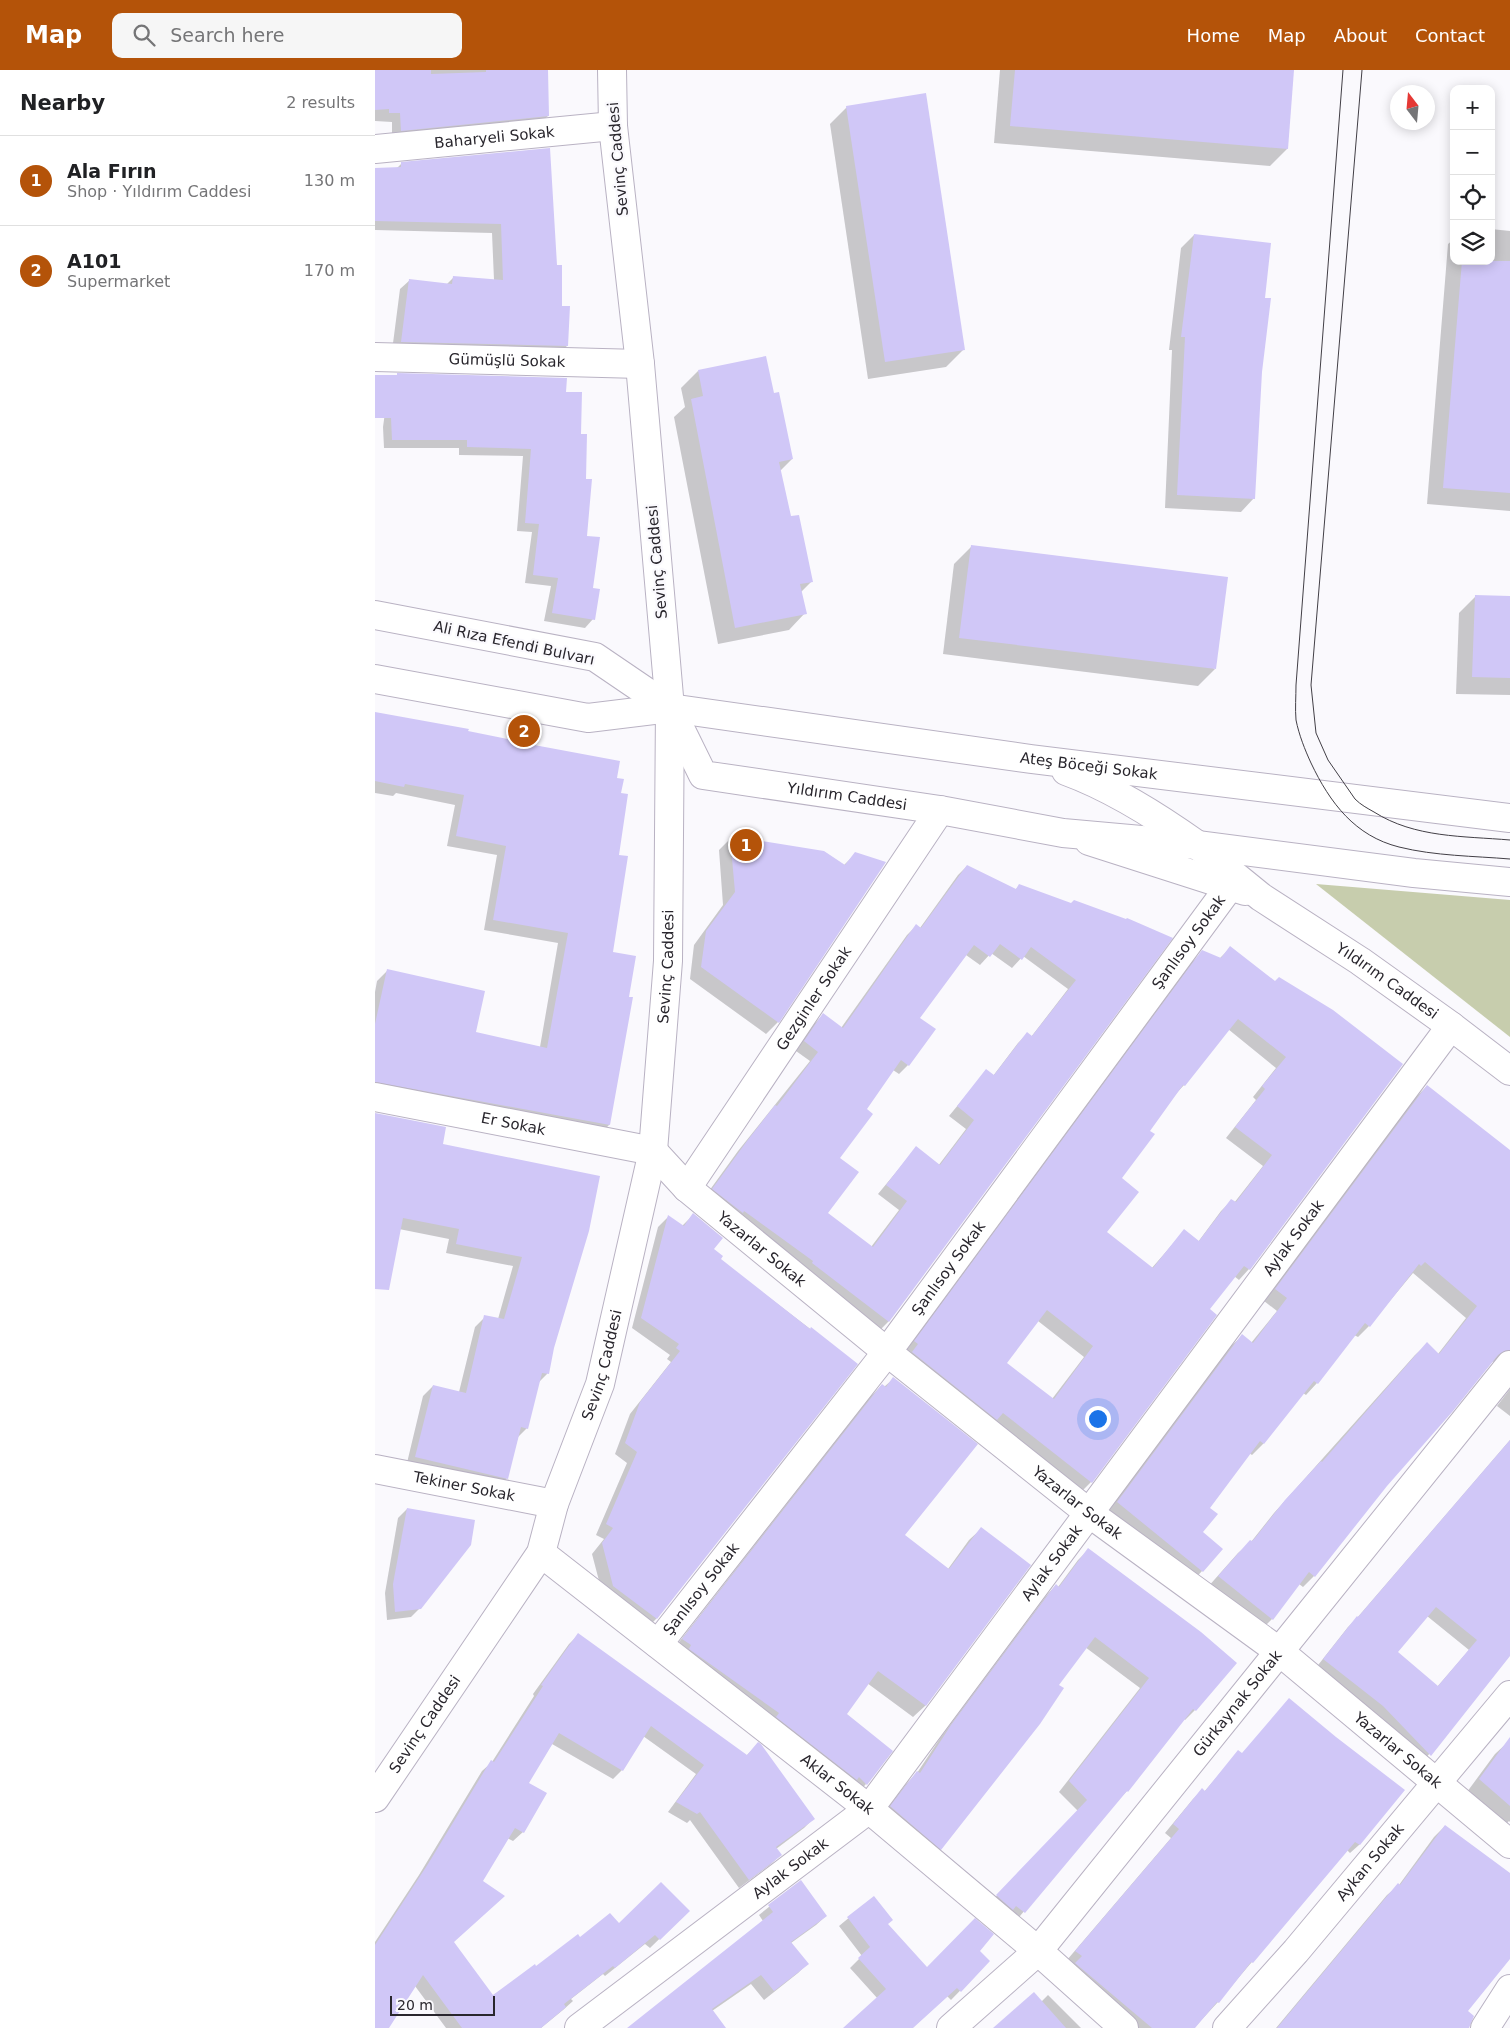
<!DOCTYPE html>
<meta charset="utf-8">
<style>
:root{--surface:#fff;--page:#f6f6f6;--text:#202124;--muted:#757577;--line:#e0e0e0;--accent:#b45309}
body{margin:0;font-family:"DejaVu Sans",sans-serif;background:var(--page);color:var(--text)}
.controls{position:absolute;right:15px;top:15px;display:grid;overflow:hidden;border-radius:10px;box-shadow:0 2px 12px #0003}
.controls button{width:45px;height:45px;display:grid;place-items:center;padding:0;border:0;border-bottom:1px solid var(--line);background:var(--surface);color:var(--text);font:25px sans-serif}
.compass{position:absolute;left:1015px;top:15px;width:45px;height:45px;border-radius:50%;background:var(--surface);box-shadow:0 2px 12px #0003;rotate:344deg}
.scale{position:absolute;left:15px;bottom:12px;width:105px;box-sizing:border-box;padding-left:5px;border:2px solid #29262d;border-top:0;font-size:14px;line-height:18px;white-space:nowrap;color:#29262d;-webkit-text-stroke:4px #faf9fd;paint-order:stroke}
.you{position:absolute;left:722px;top:1348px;width:18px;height:18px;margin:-12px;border:4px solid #fff;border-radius:50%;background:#1a73e8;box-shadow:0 0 0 8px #1a73e833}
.badge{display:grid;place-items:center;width:32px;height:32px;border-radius:50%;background:var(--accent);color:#fff;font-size:16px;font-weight:700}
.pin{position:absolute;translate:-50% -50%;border:2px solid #fff;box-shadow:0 1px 5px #0006}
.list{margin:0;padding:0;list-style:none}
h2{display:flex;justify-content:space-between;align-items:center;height:65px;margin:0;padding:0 20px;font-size:21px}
h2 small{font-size:16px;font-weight:400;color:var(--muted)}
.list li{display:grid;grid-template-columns:32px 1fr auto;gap:15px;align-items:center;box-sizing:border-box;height:90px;padding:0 20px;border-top:1px solid var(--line)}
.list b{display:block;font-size:19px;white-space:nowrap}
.list p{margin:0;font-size:16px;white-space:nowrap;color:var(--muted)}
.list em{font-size:16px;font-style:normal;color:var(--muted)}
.icon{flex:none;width:28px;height:28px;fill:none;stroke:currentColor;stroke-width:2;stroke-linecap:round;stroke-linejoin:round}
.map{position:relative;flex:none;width:1135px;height:1958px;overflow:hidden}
header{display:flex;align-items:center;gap:30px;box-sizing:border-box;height:70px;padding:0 25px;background:var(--accent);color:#fff}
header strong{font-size:24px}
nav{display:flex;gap:28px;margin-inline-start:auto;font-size:18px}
.search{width:350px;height:45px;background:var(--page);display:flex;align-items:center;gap:12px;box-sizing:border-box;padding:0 18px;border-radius:10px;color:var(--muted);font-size:19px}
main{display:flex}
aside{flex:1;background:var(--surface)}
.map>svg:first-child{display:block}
</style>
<header>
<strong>Map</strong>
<div class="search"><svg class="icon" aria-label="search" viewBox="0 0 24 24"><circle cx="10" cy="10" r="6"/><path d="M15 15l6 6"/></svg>Search here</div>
<nav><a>Home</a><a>Map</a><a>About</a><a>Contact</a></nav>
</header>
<main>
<aside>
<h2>Nearby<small>2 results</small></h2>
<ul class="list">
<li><span class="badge">1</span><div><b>Ala Fırın</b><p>Shop · Yıldırım Caddesi</p></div><em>130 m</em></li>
<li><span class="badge">2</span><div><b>A101</b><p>Supermarket</p></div><em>170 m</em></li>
</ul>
</aside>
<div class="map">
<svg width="1135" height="1958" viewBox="0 0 1135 1958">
<rect width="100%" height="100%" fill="#faf9fd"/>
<polygon fill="#c7cdad" points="941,814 1135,830 1135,967"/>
<g fill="#0003" fill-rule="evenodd">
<polygon points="0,0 171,0 173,46 163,55 17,69 17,52 0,51"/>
<polygon points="625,0 909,0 912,79 895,96 619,73"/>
<polygon points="472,37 588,280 571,297 493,309 455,54"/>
<polygon points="174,79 181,196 192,276 182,285 17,281 25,219 35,210 71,215 79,207 119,210 117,163 0,160 0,100 22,98 27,93"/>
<polygon points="1116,159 1135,161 1135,441 1052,434 1073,174 1079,169 1079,191 1116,191"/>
<polygon points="819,165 889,229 879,428 866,442 790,438 797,280 794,280 806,178"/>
<polygon points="323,301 398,325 417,389 405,401 415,448 437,511 426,522 430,543 414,560 343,574 299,347 310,337 306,318"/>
<polygon points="14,313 190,323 205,365 211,467 218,549 210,558 169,551 176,516 150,513 157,462 142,461 148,386 84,385 84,378 9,378 8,357"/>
<polygon points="596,477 840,599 823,616 568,584 579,494"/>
<polygon points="1101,526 1135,527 1135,625 1081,624 1084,543"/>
<polygon points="0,643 240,709 245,724 243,786 236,883 234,1055 224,1065 0,1023 0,922 2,911 12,901 99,963 165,977 183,873 109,860 122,785 72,776 80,735 21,723 18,726 0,723"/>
<polygon points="356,768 469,795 481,783 509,793 403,952 391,964 315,909 319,875 348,835 344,780"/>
<path d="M592,796l48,24 4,-4 152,52 -283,384 -9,9 -175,-133 34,-47 72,-90 -14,-10 18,-27 9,-9 18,13 66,-93 9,-9 4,2 38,-53zM616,883l21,15 11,-12 45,33 -37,48 -4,-3 -9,9 -25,33 -7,-5 -37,45 17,13 -28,37 -22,-18 -38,46 21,16 -28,37 -44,-34 11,-55 27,-48 28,-40 6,4 9,-9 10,-47 48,-63 14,10z"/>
<path d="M855,878l45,34 126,83 -152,204 -10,11 -5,-4 -26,33 -117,173 -10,10 -176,-140 287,-390 10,-10 17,7zM853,959l48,39 -23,29 3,3 -30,38 37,28 -29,37 -3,-2 -10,10 -23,31 -14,-11 -33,38 -46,-37 16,-53 27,-48 26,-35 10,-11zM663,1251l46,36 -32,42 -47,-36z"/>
<polygon points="1052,1016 1135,1082 1135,1288 1117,1292 1011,1415 939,1506 928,1517 924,1514 897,1549 886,1560 832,1518 863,1483 876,1472 899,1443 1040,1285 1052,1274 1063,1284 1091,1248 1038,1203 994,1256 983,1267 979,1265 942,1313 931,1325 928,1323 888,1374 877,1385 874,1383 833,1438 826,1463 827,1501 816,1513 731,1444 855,1277 867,1266 876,1273 902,1241 889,1231 1040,1028"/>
<polygon points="0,1044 66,1075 223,1107 177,1277 172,1304 163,1313 152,1358 143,1367 132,1408 122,1419 31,1397 48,1326 58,1316 84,1322 100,1257 110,1247 123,1249 138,1196 71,1183 74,1169 24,1159 0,1186"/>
<polygon points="318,1145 344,1189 481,1294 281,1549 271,1559 228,1526 217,1484 229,1469 221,1465 252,1393 240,1384 255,1344 296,1292 292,1289 295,1285 257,1258 283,1157 293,1147 307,1156"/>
<polygon points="518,1309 528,1465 573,1499 594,1470 606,1459 654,1495 550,1636 538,1647 492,1613 470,1644 491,1714 480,1726 297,1581 495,1327 507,1315 509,1317"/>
<polygon points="1135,1319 1135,1346 1122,1336"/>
<path d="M1135,1370v214l-89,110 -106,-95 33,-42 9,-9zM1052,1546l42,34 -32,37 -41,-35z"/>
<polygon points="32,1439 45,1538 36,1547 12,1550 10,1523 23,1448"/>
<polygon points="713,1480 820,1640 810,1650 809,1649 752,1721 742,1731 639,1853 612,1836 703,1741 684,1722 765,1618 710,1577 566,1779 555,1789 506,1747 532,1713 542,1703 566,1667 671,1526 681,1515 683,1517 703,1490"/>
<polygon points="203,1565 371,1686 383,1674 438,1749 429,1758 401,1779 405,1785 396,1794 364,1818 315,1750 312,1753 293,1742 321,1704 268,1666 247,1700 238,1709 177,1674 152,1713 148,1762 138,1771 132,1768 106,1811 78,1873 117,1926 205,1869 243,1855 313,1841 275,1878 270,1874 230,1906 228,1904 196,1929 198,1931 188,1940 166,1958 71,1958 40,1916 13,1958 0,1958 0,1872 44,1805 107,1701 117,1692 159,1626 158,1624 194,1574"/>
<polygon points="960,1668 1028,1720 984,1775 975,1783 972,1780 843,1932 819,1958 758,1958 692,1890 796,1768 790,1763 818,1729 827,1720 829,1722 863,1682 866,1684"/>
<polygon points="1133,1672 1135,1673 1135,1752 1134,1751 1130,1755 1092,1722 1120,1684"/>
<polygon points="1070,1756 1135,1805 1135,1861 1073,1932 1084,1958 901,1958 1012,1825 1024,1815 1059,1767"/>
<polygon points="425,1812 451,1846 441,1855 416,1873 432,1894 423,1903 389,1930 376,1914 337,1941 350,1958 254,1958 388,1851 384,1845"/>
<polygon points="499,1827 512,1854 552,1899 603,1881 614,1891 576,1930 572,1926 537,1958 470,1958 503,1929 475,1898 487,1886 464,1856"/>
<polygon points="673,1925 706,1958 621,1958 666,1932"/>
</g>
<g fill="#d0c7f7" fill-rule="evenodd">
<polygon points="0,0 56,0 56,4 111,2 111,0 173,0 174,46 26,61 25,43 14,43 14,39 0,40"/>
<polygon points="640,0 919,0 913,79 635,56"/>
<polygon points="551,23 590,280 510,292 471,36"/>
<polygon points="175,78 182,195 187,195 187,236 195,236 193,276 26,272 34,209 77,214 78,206 128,210 126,154 0,151 0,98 26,97 26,92"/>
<polygon points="819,164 896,173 890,228 896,228 887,302 880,429 802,425 810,267 806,267"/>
<polygon points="1087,191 1135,191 1135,423 1068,418"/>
<polygon points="391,286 399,323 404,322 418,389 404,392 416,446 424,445 438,512 425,514 432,544 360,558 316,329 328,326 323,300"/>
<polygon points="22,303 192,308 191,322 207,322 206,364 212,364 211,409 217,409 212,466 225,467 218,518 225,519 220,550 177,543 183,508 158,505 164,454 150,453 156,379 92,377 92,370 17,370 16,348 0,348 0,305 22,305"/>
<polygon points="596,475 853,507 841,599 584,568"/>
<polygon points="1100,525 1135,526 1135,608 1097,607"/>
<polygon points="0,642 94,659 93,661 143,671 143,672 245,691 242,708 249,709 246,723 253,724 244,785 253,786 238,882 261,886 254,927 258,927 235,1055 0,1012 0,954 12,899 110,921 101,962 172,978 193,863 118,850 131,776 81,766 89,725 30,714 29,717 0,711"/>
<polygon points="355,766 449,781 470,795 480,782 511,792 404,953 326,897 331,861 360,822"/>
<path d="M592,795l49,24 3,-5 52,19 3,-3 52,19 1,-1 46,20 -284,384 -77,-59 1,-2 -62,-45 -7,-5 -1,2 -31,-24 35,-48 28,-36 2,1 41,-54 -14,-11 19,-28 20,15 73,-104 5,4zM625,874l22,16 9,-13 45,33 -44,56 -5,-4 -33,43 -8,-6 -29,37 17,14 -34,45 -24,-19 -30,39 21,16 -34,46 -45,-34 31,-41 -19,-14 33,-44 -6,-5 34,-49 8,6 27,-37 -16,-11 54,-73 16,12z"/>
<path d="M855,876l45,35 4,-4 54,33 70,54 -153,206 -6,-4 -34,43 7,6 -125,168 -89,-70 -6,7 -85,-68 6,-8 -4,-3 288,-391 19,8zM863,949l48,38 -24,29 3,3 -30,38 37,28 -36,47 -5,-3 -32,42 -15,-12 -31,39 -46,-36 32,-40 -17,-14 33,-44 -5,-3 33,-46 2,1zM672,1240l46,36 -39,53 -47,-36z"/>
<polygon points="1052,1015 1135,1080 1135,1280 1129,1281 1123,1285 1078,1341 1012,1416 940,1507 934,1502 898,1550 843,1506 875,1470 877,1471 880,1468 910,1430 946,1391 947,1392 1052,1272 1064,1284 1102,1236 1050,1192 1046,1196 1044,1194 995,1257 990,1253 943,1314 939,1311 889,1374 885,1371 835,1438 843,1444 828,1462 848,1479 828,1502 742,1432 867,1264 878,1273 912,1228 900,1219"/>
<polygon points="0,1043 71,1057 68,1074 225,1106 214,1161 179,1278 174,1304 167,1303 153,1359 146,1357 133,1409 40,1387 58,1315 91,1323 109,1245 129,1249 147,1187 81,1174 84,1159 28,1148 14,1220 0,1219"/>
<polygon points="318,1143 348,1168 339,1179 348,1186 346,1189 435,1259 436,1257 483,1294 282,1549 238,1516 227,1473 238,1458 231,1454 262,1382 250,1373 265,1332 305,1281 301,1278 304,1274 266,1248 293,1145 309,1156"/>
<polygon points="518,1307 603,1374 530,1465 574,1499 606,1457 656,1495 551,1636 503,1601 472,1644 518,1681 492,1715 484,1707 482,1710 401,1647 404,1643 314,1579 316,1575 307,1569 507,1314 511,1317"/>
<path d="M1135,1370v216l-79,100 -48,-50 -60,-47 34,-43 1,1zM1061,1537l41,33 -39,46 -40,-34z"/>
<polygon points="32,1438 100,1450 96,1475 46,1539 20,1542 18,1514"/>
<polygon points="713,1478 826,1562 862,1593 821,1641 818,1639 753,1722 752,1721 650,1843 641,1836 638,1840 621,1825 712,1730 694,1711 774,1608 720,1567 684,1615 689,1618 665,1654 566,1780 515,1736 542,1701 545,1703 576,1655 681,1514 684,1517"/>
<polygon points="203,1563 372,1685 383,1672 386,1674 440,1749 401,1777 407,1785 374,1810 325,1742 322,1744 301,1732 329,1695 276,1656 248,1701 184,1663 154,1713 172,1723 149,1763 140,1758 108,1811 130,1826 79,1872 118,1925 160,1894 161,1896 203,1864 205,1867 235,1843 244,1853 286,1812 315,1841 285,1870 280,1865 240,1898 238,1896 189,1934 191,1937 166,1958 87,1958 48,1905 14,1958 0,1958 0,1875 53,1794 116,1690 119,1692 168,1616 166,1615"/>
<polygon points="914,1628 961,1667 1030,1720 985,1775 980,1772 878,1893 876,1892 844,1933 842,1932 820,1958 777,1958 700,1893 707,1886 700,1881 804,1759 798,1754 827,1718 830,1721 863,1680 867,1683"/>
<polygon points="1135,1667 1135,1736 1104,1709"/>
<polygon points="1070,1755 1135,1803 1135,1889 1093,1941 1099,1946 1094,1958 902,1958 1023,1813 1025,1815"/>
<polygon points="426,1810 452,1846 416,1872 434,1894 399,1921 386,1905 337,1939 351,1958 252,1958 398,1842 393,1835"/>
<polygon points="499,1826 518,1850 513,1854 552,1897 600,1848 619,1864 605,1881 615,1891 586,1922 582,1918 538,1958 468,1958 511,1919 483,1888 495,1877 472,1847"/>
<polygon points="659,1922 691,1958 618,1958"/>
</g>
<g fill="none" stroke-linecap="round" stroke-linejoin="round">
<defs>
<g id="street">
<path id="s1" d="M0,79l238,-23"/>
<path id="s2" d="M0,287l265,7"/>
<path id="s3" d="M0,1027l278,54 34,37 200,164 202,161 191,139 230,192"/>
<path id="s4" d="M312,1118l253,-378"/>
<path id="s5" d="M0,1399l179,35"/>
<path id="s6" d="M166,1483l328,256 169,142 86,77"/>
<path id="s7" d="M283,1574l229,-292 343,-466"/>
<path id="s8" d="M204,1958l290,-219 582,-783"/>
<path id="s9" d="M576,1958l87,-77 472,-586"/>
<path id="s10" d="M852,1958l69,-77 214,-256"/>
<polyline points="1110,1958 1135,1919"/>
</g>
<g id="secondary">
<polyline points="714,771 870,821"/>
<path id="s11" d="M822,775l64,52 99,64 91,65 59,45"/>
<path id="s12" d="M0,1728l166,-245 13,-49 46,-120 53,-233 15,-190 2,-253 -30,-344 -27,-238 -1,-56"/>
</g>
<g id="primary">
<path id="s13" d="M0,545l220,42 75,51 33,67 237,35 123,23 134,12 217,28 96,9"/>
<path id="s14" d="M0,609l213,39 82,-10 361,51 479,59"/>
<path d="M691,701c44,16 92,46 130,73"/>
</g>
</defs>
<use href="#street" stroke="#b9b2c3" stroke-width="30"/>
<use href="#secondary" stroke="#b9b2c3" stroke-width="30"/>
<use href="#primary" stroke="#b9b2c3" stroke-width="30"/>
<use href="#street" stroke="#fff" stroke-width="28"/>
<use href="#secondary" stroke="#fff" stroke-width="28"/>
<use href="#primary" stroke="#fff" stroke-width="28"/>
<g stroke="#423f46" stroke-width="1">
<path d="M968,0l-47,615c0,11 -1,24 0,35 3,15 9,30 15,43 19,40 44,73 88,84 36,9 75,9 111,12"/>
<path d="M987,0l-51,615 5,48 12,27 27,39c6,6 12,9 19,13 41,26 89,24 136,28"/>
</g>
</g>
<g text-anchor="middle" stroke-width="4.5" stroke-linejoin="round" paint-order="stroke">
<g font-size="15" fill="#29262d" stroke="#faf9fd">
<text dy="5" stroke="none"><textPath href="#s1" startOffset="120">Baharyeli Sokak</textPath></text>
<text transform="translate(243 89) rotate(-95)" y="5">Sevinç Caddesi</text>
<text dy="5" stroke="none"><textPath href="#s2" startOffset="132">Gümüşlü Sokak</textPath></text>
<text transform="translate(282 492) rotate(-95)" y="5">Sevinç Caddesi</text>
<text transform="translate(139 573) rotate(12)" y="5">Ali Rıza Efendi Bulvarı</text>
<text dy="5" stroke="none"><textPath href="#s14" startOffset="722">Ateş Böceği Sokak</textPath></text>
<text dy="5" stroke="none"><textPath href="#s13" startOffset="535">Yıldırım Caddesi</textPath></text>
<text dy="5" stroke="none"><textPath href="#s7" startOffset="880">Şanlısoy Sokak</textPath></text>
<text dy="5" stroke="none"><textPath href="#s12" startOffset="899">Sevinç Caddesi</textPath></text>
<text dy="5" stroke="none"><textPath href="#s11" startOffset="234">Yıldırım Caddesi</textPath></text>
<text dy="5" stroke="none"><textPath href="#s4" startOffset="228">Gezginler Sokak</textPath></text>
<text dy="5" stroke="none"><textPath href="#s3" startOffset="141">Er Sokak</textPath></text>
<text dy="5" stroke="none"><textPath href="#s8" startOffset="1075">Aylak Sokak</textPath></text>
<text dy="5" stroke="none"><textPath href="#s3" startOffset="430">Yazarlar Sokak</textPath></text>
<text dy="5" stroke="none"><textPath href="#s7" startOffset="475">Şanlısoy Sokak</textPath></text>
<text dy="5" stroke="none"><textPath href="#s12" startOffset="494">Sevinç Caddesi</textPath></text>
<text dy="5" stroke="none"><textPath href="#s5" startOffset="91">Tekiner Sokak</textPath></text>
<text dy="5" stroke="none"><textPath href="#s3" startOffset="835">Yazarlar Sokak</textPath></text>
<text dy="5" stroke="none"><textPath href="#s8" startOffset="670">Aylak Sokak</textPath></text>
<text dy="5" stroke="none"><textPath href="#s7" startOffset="70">Şanlısoy Sokak</textPath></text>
<text dy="5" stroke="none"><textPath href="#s9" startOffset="434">Gürkaynak Sokak</textPath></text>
<text dy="5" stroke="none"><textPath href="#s12" startOffset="89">Sevinç Caddesi</textPath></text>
<text dy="5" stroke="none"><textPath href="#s3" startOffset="1240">Yazarlar Sokak</textPath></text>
<text dy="5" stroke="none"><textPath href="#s6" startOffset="376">Aklar Sokak</textPath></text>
<text dy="5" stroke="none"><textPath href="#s10" startOffset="219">Aykan Sokak</textPath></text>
<text dy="5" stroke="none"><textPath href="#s8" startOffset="265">Aylak Sokak</textPath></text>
</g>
</g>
</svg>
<div class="controls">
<button>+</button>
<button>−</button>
<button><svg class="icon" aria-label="locate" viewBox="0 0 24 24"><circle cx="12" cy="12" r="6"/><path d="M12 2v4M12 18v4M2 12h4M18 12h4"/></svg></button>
<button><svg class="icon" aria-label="layers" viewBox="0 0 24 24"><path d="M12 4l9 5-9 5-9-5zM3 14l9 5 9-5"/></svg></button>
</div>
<svg class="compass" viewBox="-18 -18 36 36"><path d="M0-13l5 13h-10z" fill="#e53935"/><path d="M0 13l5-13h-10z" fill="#757577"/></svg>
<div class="scale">20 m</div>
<div class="you"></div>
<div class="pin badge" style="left:371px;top:775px">1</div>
<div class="pin badge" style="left:149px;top:661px">2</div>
</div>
</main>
